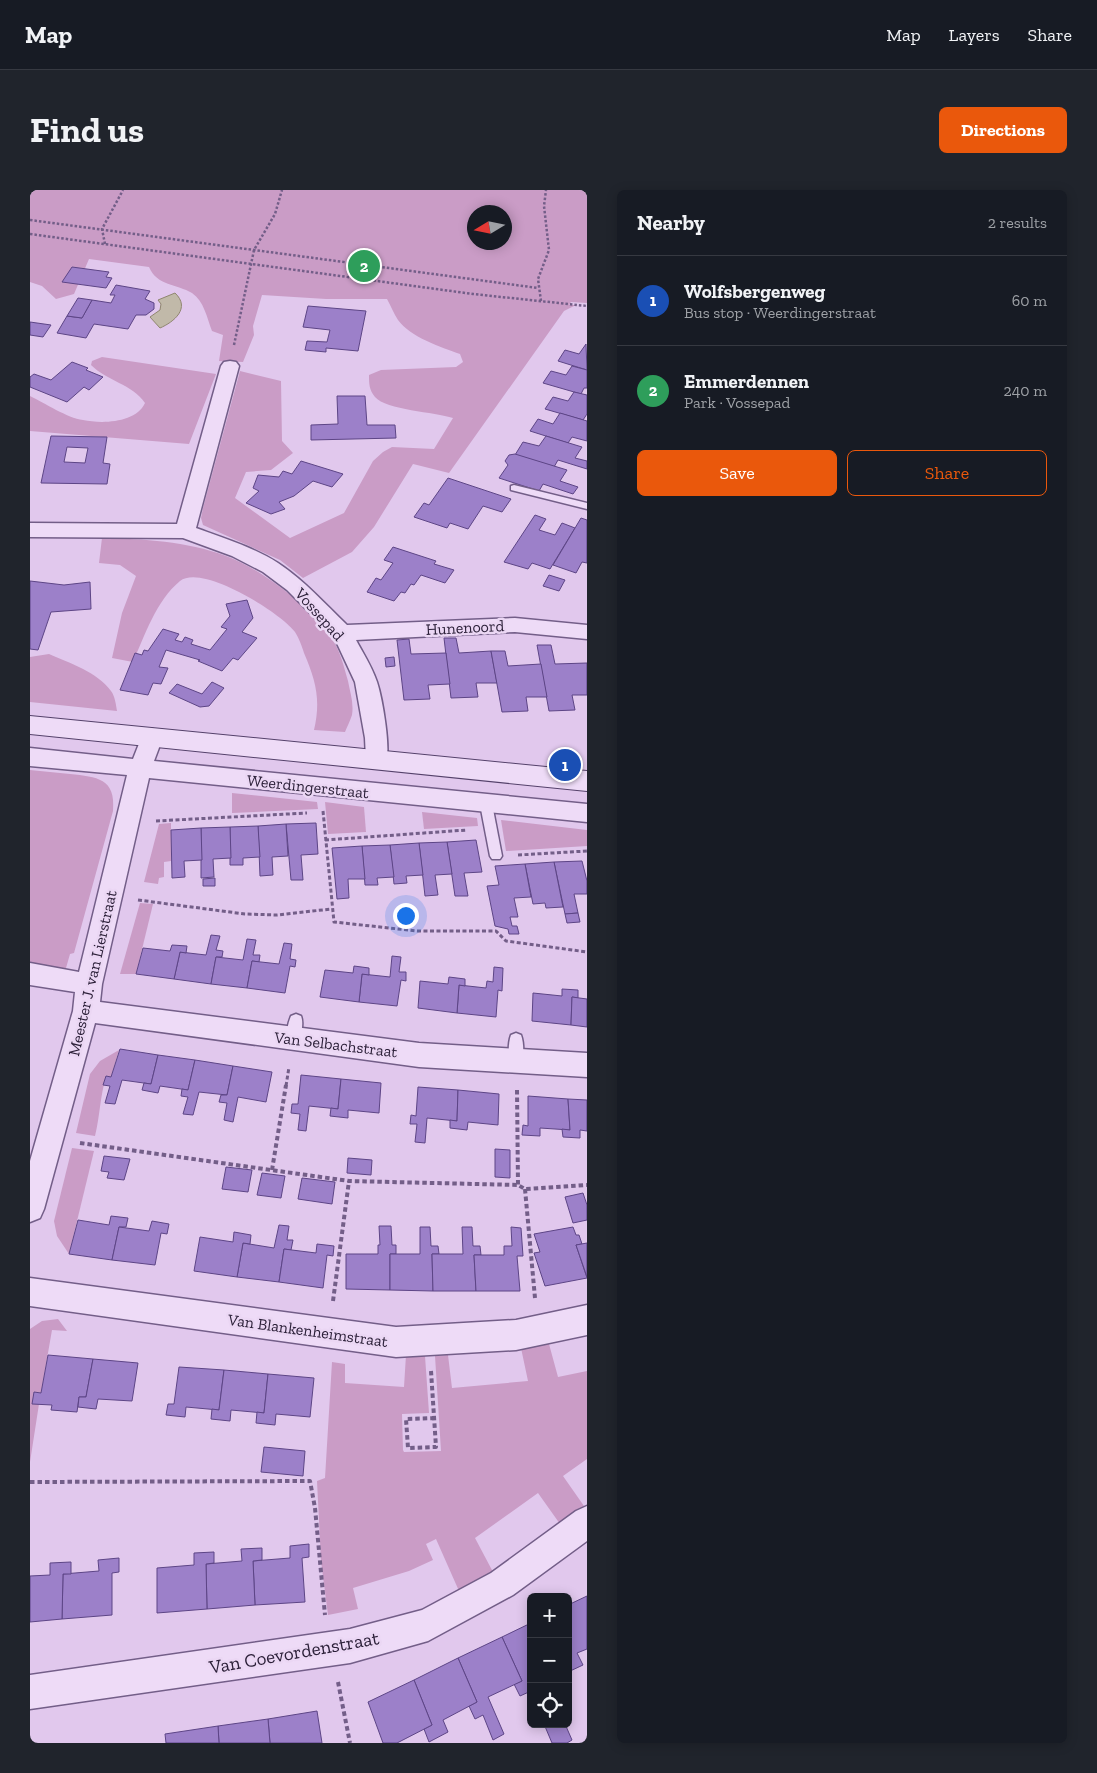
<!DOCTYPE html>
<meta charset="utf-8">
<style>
:root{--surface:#171b24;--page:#20242c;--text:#f1f3f6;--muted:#9ea1a6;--line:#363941;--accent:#ea580c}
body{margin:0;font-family:"Zilla Slab",serif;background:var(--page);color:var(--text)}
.controls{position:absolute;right:15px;bottom:15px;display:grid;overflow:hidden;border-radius:8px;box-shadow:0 2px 12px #0003}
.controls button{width:45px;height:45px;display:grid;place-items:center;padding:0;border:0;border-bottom:1px solid var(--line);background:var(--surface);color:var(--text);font:25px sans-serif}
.compass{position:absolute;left:437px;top:15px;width:45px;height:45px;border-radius:50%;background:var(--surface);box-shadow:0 2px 12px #0003;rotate:260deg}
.you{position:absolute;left:375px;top:725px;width:18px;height:18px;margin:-12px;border:4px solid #fff;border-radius:50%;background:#1a73e8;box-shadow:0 0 0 8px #1a73e833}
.badge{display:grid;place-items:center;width:32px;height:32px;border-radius:50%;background:var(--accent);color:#fff;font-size:16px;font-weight:700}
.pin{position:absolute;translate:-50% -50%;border:2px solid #fff;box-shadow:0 1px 5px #0006}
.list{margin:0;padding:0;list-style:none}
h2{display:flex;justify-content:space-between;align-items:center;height:65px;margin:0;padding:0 20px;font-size:21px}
h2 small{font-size:16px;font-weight:400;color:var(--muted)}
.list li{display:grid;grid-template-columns:32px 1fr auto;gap:15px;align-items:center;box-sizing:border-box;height:90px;padding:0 20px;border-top:1px solid var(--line)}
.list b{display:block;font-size:19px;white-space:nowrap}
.list p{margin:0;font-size:16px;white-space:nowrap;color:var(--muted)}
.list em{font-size:16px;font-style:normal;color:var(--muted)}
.actions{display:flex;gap:10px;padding:15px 20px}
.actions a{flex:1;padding:11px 0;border:1px solid var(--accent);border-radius:8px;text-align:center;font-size:18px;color:var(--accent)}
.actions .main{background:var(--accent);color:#fff}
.icon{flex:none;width:28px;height:28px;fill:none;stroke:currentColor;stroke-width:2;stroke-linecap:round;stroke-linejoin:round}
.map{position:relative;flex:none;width:557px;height:1553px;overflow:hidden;border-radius:8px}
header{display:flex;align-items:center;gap:30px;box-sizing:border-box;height:70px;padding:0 25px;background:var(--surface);border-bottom:1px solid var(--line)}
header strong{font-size:24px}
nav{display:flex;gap:28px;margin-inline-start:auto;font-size:18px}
.intro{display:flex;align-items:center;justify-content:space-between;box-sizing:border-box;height:120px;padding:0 30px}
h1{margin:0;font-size:35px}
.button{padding:12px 22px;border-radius:8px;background:var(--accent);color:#fff;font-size:18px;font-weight:700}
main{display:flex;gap:30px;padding:0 30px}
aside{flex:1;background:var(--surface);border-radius:8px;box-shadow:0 2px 12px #0003}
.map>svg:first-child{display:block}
</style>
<header>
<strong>Map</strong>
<nav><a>Map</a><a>Layers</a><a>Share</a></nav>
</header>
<div class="intro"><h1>Find us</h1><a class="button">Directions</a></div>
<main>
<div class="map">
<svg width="557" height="1553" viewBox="0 0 557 1553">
<rect width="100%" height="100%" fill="#e1c8ed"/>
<g fill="#ca9cc6" fill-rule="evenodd">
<path d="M0,0h557v113l-16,-1 -2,3h7l-12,6 -115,162 -36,-9 -39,63 -22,25 -49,26 -23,-18 -77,-35 -2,-7 2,-10 37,-137 41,10 1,60 11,12 -22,17 -25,2 -11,26 55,40 54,-25 29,-52 10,-9 9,-5 42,2 19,-31c-18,-6 -67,-8 -78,-21 -6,-7 -6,-14 -6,-22l12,-5 75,-3 7,-5 -3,-8c-19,-7 -50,-17 -62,-34 -4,-6 -7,-14 -11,-21h-61l-64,-4 -9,31 1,9 -11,27 -24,-1 4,-26 -11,-4c-5,-13 -8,-30 -20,-38 -15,-9 -35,-7 -43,-26l-60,-8 -15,35 -18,5 -14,-13 -12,-4zM444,22h30v30h-30z"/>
<path d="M72,167l114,17 -27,70 -159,-13v-35c15,7 37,22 53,24 19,4 53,3 62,-17 -13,-19 -38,-22 -54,-38l1,-4z"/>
<path d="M72,348c42,1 84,3 124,18 34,12 90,54 108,86 7,12 10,25 14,39 2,11 6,22 4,34 -2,6 -5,12 -7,17l-31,-2c7,-30 2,-49 -10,-77 -2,-6 -5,-15 -9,-21 -14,-19 -93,-69 -115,-51 -24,20 -35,54 -47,81l-21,-4 10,-45 14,-37 -16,-11 -21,-2z"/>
<path d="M19,464c21,9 48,18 62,37 4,5 5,14 6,20l-87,-9v-45z"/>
<path d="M0,580c13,1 27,3 40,4 27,3 46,4 43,37l-39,142 -4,1 -4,14 -13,3 -23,-2z"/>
<polygon points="202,603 287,612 288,619 202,623"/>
<polygon points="295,612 334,617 336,642 298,644"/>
<polygon points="392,622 447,628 448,636 394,639"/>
<polygon points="471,630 557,640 557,656 476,661"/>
<polygon points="141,633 141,671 134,672 134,687 129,688 128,694 114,692 129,634"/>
<polygon points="110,713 123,714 106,784 90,784"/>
<path d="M89,860l-8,27h-5c-6,19 -6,39 -11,59l-19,-3 14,-59 10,-13z"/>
<polygon points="42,958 64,961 39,1064 27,1046 24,1031"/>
<polygon points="28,1129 37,1141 22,1140 11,1203 5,1202 9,1214 0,1272 0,1139 12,1131"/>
<polygon points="519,1154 528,1187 557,1181 557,1269 533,1286 554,1316 530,1334 508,1303 445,1348 463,1382 429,1401 406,1349 396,1354 403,1370 379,1381 323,1398 328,1419 298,1425 291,1371 287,1291 295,1288 302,1172 315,1174 315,1193 374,1197 376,1165 395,1166 399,1223 372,1224 373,1260 374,1262 411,1261 405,1166 418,1165 422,1198 498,1191 491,1158"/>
</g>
<path fill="#c1b9a9" stroke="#8f866f" d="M145,103c16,15 -1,29 -15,35l-10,-11 10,-7 1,-6 -3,-4z"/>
<g fill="#9c80c9" stroke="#5d4586" fill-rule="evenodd">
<polygon points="42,77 79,82 76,87 82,88 76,98 32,92"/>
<polygon points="86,95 120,101 115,109 124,113 124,119 116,125 106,125 98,139 64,134 56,148 27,143 37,126 52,128 62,110 81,113 85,105 80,105"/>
<polygon points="48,108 62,110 52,128 37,126"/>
<polygon points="278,116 336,121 328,161 296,158 296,162 275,160 277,151 297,152 300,140 273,137"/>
<polygon points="0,132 21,135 13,147 0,145"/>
<polygon points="556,154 557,180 528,171 535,160 549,164"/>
<polygon points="42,172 58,178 56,180 73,187 59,200 54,197 37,212 0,197 0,187 4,184 21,190"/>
<polygon points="542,176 557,180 557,198 554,198 551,204 513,193 521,181 536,185"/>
<polygon points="544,202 557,205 557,224 553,230 515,219 523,207 538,211"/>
<polygon points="307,206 335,206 337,235 365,235 366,248 281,250 281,235 308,234"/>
<polygon points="530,223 557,231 557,251 542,247 538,253 500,241 508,229 523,234"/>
<path d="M21,246l56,1 -4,26 7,1 -3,20 -66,-1zM37,257l21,1 -3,15 -21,-1z"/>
<polygon points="516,246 552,257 545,268 557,271 557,279 528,270 524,277 485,265 493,252 509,256"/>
<polygon points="485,264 537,280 530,291 548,297 543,304 513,294 509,301 469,288 478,275 475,271 479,265"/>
<polygon points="271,271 313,284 302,297 283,291 264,306 249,312 255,319 241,324 216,313 229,301 223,298 228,285 249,287 253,281 262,284"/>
<polygon points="418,288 481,309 472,322 453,316 438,339 420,333 417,338 384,327 394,313 399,315"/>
<polygon points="505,325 516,329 509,340 525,345 532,333 545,338 520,379 502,373 498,379 474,372"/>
<polygon points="551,328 557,330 557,373 552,372 546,383 523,375"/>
<polygon points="363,357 406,371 404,374 424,380 415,393 391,385 384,395 381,394 375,403 371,402 364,411 337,402 346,388 351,390 363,373 354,370"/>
<polygon points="519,385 535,390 529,401 513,396"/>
<polygon points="0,391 34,395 60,392 61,419 21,422 8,460 0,459"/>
<polygon points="217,410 223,428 212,442 227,448 208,470 203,468 192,481 168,471 170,470 136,460 129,477 138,478 131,494 123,493 118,505 90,500 105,463 112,465 114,460 118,461 133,439 149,444 145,450 152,452 155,447 163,450 161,454 180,460 197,439 191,437 200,426 196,414"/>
<polygon points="414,448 426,448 429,463 461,461 467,493 446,493 448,507 421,508"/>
<polygon points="379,449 381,464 416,463 420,494 398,495 400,509 374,510 367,450"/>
<polygon points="507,455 521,455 525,474 557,473 557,505 542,505 545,520 519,521"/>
<polygon points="461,461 475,461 478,476 511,474 517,507 496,507 498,521 472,522"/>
<polygon points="364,467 365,476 356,477 355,468"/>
<polygon points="182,492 194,498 179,516 170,517 139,503 147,494 172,504"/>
<polygon points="286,633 288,664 271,665 273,690 261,690 256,634"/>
<polygon points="256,634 258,666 242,667 243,685 230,686 228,636"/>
<polygon points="228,636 230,667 213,668 213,675 200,675 200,637"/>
<polygon points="200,637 201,668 183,669 184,687 171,688 171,638"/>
<polygon points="171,638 172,670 154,671 155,687 142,688 141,640"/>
<polygon points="446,650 452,682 434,683 438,706 425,706 417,652"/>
<polygon points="417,652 422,684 405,685 408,705 395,706 389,653"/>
<polygon points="389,653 393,685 376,686 377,693 364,694 360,655"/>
<polygon points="360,655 364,687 347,688 348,695 335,695 332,656"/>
<polygon points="332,656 335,689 318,689 319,708 307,709 302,658"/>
<polygon points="552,671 557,691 557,704 544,704 548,723 535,724 524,672"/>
<polygon points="524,672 533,717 516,718 515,713 503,714 495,674"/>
<polygon points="495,674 501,707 484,708 488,727 480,727 482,736 487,736 489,744 479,744 478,739 465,736 457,696 469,695 465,676"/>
<polygon points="185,688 185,696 173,696 173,689"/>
<polygon points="548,723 550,732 537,733 535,724"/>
<polygon points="181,745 190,746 186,760 193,761 192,767 186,767 181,794 144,789 150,762 176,765"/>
<polygon points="217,749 226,750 223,765 230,765 229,772 222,771 217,798 181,794 186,767 213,770"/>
<polygon points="254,753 262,754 260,769 266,770 265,777 260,776 255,803 217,798 222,771 249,774"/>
<polygon points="142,755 157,756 156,763 150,762 144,789 106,784 113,758 140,761"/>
<polygon points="362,766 371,767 369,782 376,782 376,791 371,790 367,816 329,812 332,784 360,787"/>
<polygon points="324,776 339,778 339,785 332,784 329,812 290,807 295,780 323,783"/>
<polygon points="464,777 473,778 472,801 468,800 466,827 427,823 429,795 456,798 457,791 463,792"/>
<polygon points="419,787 435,789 435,796 429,795 427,823 388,818 390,791 418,794"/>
<polygon points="532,799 548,800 548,808 542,807 541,835 502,831 503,803 532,806"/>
<polygon points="542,807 557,809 557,837 541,835"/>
<polygon points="90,859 128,865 121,894 92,890 85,914 75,913 80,896 73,895 76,886 81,887"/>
<polygon points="128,865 165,870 158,900 130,896 128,903 112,900 114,893 121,894"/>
<polygon points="165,870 203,876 197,905 169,902 163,925 153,924 158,907 151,906 152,899 158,900"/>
<polygon points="203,876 242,882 236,912 208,907 203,932 194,930 197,913 189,912 191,905 197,905"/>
<polygon points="271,885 311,889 308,919 279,916 276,941 268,940 270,924 261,923 262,914 268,914"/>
<polygon points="311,889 351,893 349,923 318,920 318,928 300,926 301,918 308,919"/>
<polygon points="388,897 428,900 427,931 397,928 395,953 385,952 387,934 380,934 381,925 386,926"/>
<polygon points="428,900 469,904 468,935 438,932 437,940 420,938 420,930 427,931"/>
<polygon points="498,906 538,909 540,940 510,938 510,946 492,945 493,935 498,936"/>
<polygon points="538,909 557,910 557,941 550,940 550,948 533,947 532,939 540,940"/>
<polygon points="465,959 480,960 480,988 465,987"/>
<polygon points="74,966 100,969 94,990 77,988 79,982 71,981"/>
<polygon points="318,968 342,970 341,985 317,983"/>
<polygon points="196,977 222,980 218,1002 192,999"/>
<polygon points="232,983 255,986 251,1008 227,1005"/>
<polygon points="272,988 305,992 302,1014 268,1009"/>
<polygon points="553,1003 557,1015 557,1030 543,1033 535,1007"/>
<polygon points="81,1026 98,1028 96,1037 89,1037 82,1070 39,1064 48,1030 79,1035"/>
<polygon points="122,1031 139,1034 137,1044 131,1043 125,1075 82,1070 89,1037 119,1041"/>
<polygon points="249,1035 259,1036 257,1050 263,1050 261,1060 254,1059 249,1092 207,1087 213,1053 244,1058"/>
<polygon points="349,1036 361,1036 362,1055 366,1055 366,1064 360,1064 360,1100 316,1099 316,1064 348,1064 348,1055 350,1055"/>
<polygon points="390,1037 400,1037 401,1056 408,1056 409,1064 402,1064 403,1101 360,1100 360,1064 390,1064"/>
<polygon points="432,1037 442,1037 443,1056 450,1056 451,1065 444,1065 446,1101 403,1101 402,1064 433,1064"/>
<polygon points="481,1037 491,1038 493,1066 487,1066 490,1101 446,1101 444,1065 474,1065 474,1056 482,1056"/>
<polygon points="543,1037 546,1045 549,1045 552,1054 546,1055 557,1088 515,1096 504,1063 510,1062 504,1044"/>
<polygon points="204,1042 221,1045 220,1054 213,1053 207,1087 164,1081 170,1047 203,1052"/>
<polygon points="557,1053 557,1087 546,1055"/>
<polygon points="287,1054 304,1056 303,1066 297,1065 293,1098 249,1092 254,1059 286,1063"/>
<polygon points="18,1165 63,1169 56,1207 49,1207 47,1222 21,1220 22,1215 2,1214 4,1202 11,1203"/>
<polygon points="63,1169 108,1173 102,1211 68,1209 66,1219 48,1217 49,1207 56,1207"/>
<polygon points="149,1177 194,1180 189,1220 156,1217 155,1227 136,1225 138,1214 144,1214"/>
<polygon points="194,1180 238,1184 234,1223 201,1220 200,1231 181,1229 182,1219 189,1220"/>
<polygon points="238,1184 284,1188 280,1227 246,1224 245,1235 226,1233 227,1222 234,1223"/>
<polygon points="234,1257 275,1261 273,1286 231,1282"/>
<polygon points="279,1354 279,1367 272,1368 275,1412 225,1415 223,1371 260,1368 260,1356"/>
<polygon points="232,1358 232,1370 223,1371 225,1415 177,1419 176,1374 212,1371 211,1359"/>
<polygon points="184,1362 184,1373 176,1374 177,1419 127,1423 127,1378 164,1375 164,1363"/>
<polygon points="89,1368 89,1382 82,1383 82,1425 32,1429 33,1384 69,1381 68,1370"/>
<polygon points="41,1372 41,1384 33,1384 32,1429 0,1432 0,1386 20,1385 20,1373"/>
<polygon points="557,1406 557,1459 547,1463 553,1475 538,1482 538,1415"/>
<polygon points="501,1433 501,1501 490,1506 484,1494 492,1491 472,1447"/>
<polygon points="472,1447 492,1491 458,1507 474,1544 463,1550 453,1525 445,1529 439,1516 447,1512 428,1468"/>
<polygon points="428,1468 447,1512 413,1530 418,1542 399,1552 394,1539 402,1535 384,1490"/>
<polygon points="384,1490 402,1535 367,1553 353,1553 338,1512"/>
<polygon points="287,1521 292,1553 240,1553 238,1529"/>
<polygon points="238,1529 240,1553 189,1553 188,1536"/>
<polygon points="514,1534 535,1534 542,1550 537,1553 522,1553"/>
<polygon points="188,1536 189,1553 136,1553 135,1544"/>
</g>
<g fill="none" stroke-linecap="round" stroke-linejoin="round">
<defs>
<g id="service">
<polygon points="484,295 557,313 557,319 481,300 481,296"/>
<polygon points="456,609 462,614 472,666 470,669 462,669 460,666 450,614"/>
<path d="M266,824l5,2c3,7 0,20 -3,27l-5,2 -5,-2c-3,-7 0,-20 3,-27z"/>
<path d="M486,843l5,2c3,8 3,22 0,30l-5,2 -5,-2c-3,-8 -3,-22 0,-30z"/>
</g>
<g id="minor">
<path d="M200,171l6,1 3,4 -43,162c27,10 57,19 82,35 26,17 47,41 69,62l168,-7 72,7v14l-72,-7 -159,8c7,13 16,27 21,42 5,15 15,70 8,83l-8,3 -8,-3 -3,-6 -1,-21 -10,-56 -21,-45 -47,-47 -24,-18 -31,-16 -49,-18 -153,-1v-14l147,1 44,-158 3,-4z"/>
<polygon points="122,539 130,541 133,547 124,571 557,614 557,632 119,588 72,794 70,812 389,853 557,863 557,887 389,877 65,833 14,1019 10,1028 0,1032 0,971 43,821 45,802 0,795 0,773 49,782 97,585 0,576 0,558 103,569 114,541"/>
<polygon points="0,1088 366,1137 486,1130 557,1115 557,1145 486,1160 366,1167 0,1116"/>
<polygon points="557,1316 557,1351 483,1405 398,1451 320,1473 0,1519 0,1485 320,1439 392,1420 461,1383 546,1321"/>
</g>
<polygon id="secondary" points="0,526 557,581 557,601 0,544"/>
</defs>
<use href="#service" stroke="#735e88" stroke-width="3"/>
<use href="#minor" stroke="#735e88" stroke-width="3"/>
<use href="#secondary" stroke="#54416a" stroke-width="2"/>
<g stroke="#735e88" stroke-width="2.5" stroke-dasharray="2.5 2" stroke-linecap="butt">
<polyline points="0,30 508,98"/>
<polyline points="0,44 443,104 557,116"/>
<polyline points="75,54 72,39 93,0"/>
<polyline points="511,111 508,89 519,60 514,16 516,0"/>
<polyline points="204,155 224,60 245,24 252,0"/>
</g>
<g stroke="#735e88" stroke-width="3" stroke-dasharray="4 2.5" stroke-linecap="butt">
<polyline points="293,621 304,732 387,741 466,741 476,751 557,762"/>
<polyline points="126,631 277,623"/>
<polyline points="295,650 437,640"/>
<polyline points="488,665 557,661"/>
<polyline points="108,710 215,724 247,725 301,719"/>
<polyline points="256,896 259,877"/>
</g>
<g stroke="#735e88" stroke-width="4" stroke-dasharray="4.5 3" stroke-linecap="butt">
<polyline points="487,900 488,995"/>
<polyline points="50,953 319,991 488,995 495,999 557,995"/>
<polyline points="242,980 256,895"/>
<polyline points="495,999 505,1108"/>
<polyline points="303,1111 319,991"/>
<polyline points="401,1181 406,1257 378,1258 376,1229 404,1228"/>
<polyline points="0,1292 280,1291 285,1318 295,1425"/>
<polyline points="308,1492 320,1553"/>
</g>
<use href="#service" fill="#eedbf7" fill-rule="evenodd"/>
<use href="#minor" fill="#eedbf7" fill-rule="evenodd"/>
<use href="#secondary" fill="#eedbf7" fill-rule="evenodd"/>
</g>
<g text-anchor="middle" stroke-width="5" stroke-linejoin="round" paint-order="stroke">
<g font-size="16" fill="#2c2039" stroke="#ebd7f4">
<text transform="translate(290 424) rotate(48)" y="6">Vossepad</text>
<text transform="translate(435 437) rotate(-3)" y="6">Hunenoord</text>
<text transform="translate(278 596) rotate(6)" y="6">Weerdingerstraat</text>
<text transform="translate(62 783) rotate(-77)" y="6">Meester J. van Lierstraat</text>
<text transform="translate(306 854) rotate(7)" y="6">Van Selbachstraat</text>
<text transform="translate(278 1140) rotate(8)" y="6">Van Blankenheimstraat</text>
</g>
<g font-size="19" fill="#2c2039" stroke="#ebd7f4">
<text transform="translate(264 1462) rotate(-10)" y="7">Van Coevordenstraat</text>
</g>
</g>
</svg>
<div class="controls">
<button>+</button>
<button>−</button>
<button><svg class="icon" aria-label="locate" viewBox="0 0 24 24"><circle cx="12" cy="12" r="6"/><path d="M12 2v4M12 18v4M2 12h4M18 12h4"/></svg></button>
</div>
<svg class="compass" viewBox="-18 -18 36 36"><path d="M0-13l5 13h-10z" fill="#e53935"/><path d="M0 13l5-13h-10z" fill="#9ea1a6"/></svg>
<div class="you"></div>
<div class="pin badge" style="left:535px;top:575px;background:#1a4fb4">1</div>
<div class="pin badge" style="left:334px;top:76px;background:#2e9e5b">2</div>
</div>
<aside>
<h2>Nearby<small>2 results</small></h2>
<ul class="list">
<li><span class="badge" style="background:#1a4fb4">1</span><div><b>Wolfsbergenweg</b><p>Bus stop · Weerdingerstraat</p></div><em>60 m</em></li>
<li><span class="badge" style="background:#2e9e5b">2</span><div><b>Emmerdennen</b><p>Park · Vossepad</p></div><em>240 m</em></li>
</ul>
<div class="actions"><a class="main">Save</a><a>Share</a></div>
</aside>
</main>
